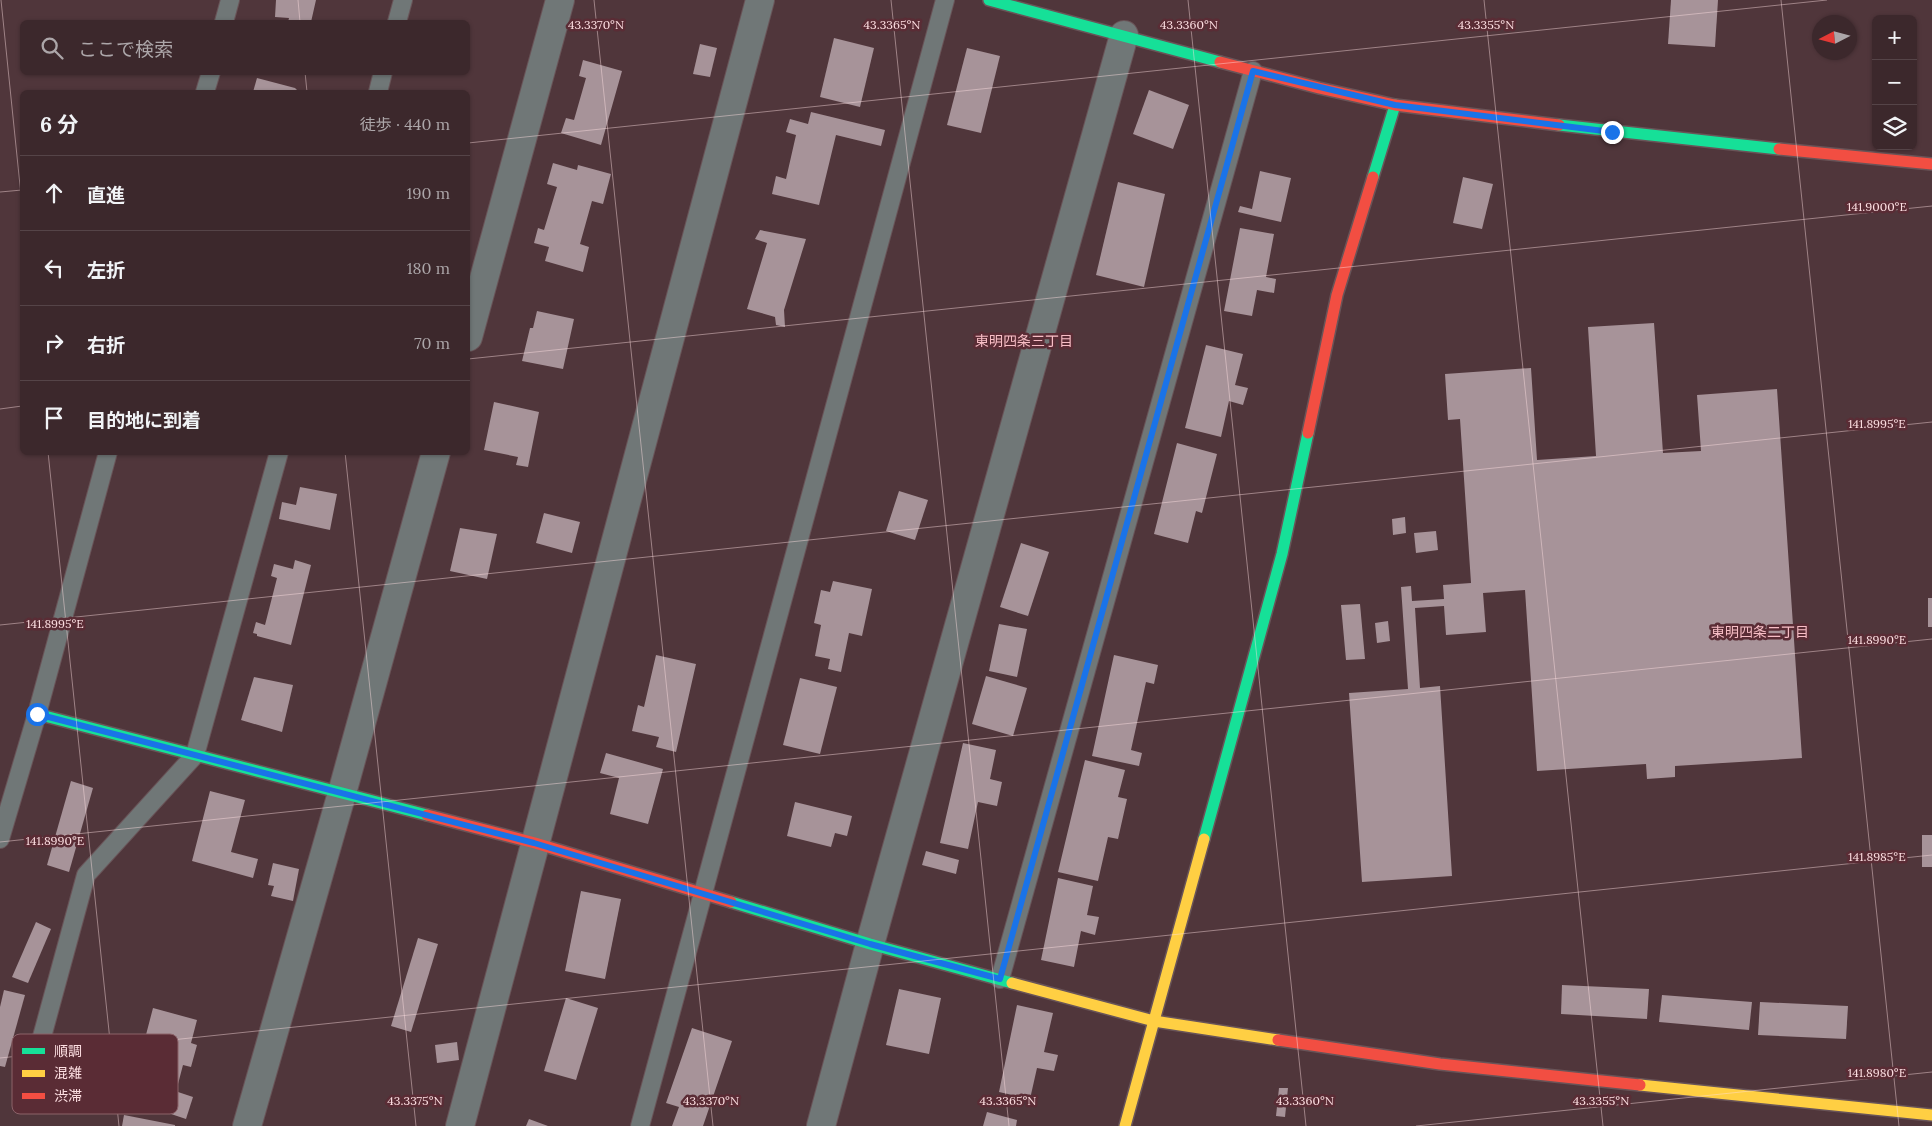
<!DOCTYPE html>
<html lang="ja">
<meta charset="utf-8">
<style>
:root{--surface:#3c282c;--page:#473438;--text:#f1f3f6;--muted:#aca6a9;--line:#554448}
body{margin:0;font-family:Lora,"Noto Sans JP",serif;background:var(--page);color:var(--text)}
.controls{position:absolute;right:15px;top:15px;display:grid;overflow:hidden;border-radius:8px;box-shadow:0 1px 4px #0004}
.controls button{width:45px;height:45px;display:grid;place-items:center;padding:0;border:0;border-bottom:1px solid var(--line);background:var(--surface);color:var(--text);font:25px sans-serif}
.compass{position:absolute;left:1812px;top:15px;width:45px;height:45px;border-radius:50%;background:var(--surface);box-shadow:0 1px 4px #0004;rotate:264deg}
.stop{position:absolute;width:15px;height:15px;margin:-11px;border:4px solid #1a73e8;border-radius:50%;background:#fff}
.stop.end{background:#1a73e8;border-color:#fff;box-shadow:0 1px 5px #0008}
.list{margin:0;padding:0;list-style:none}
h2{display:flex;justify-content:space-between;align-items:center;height:65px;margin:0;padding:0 20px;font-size:21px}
h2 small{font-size:16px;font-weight:400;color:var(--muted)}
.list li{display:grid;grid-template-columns:32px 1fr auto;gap:15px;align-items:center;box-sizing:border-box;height:75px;padding:0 20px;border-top:1px solid var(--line)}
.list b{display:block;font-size:19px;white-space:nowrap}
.list em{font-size:16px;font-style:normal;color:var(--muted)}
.icon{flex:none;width:28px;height:28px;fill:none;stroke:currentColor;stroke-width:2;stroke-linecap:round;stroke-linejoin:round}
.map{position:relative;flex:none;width:1932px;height:1126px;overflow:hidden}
.search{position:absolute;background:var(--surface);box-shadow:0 1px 4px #0004;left:20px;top:20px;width:450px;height:55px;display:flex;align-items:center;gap:12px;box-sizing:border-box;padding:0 18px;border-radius:8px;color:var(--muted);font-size:19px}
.panel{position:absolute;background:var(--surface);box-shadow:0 1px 4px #0004;left:20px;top:90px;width:450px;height:365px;border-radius:8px}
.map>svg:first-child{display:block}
</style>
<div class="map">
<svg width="1932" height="1126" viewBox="0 0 1932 1126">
<rect width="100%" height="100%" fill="#50363b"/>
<g fill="#a79399">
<polygon points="276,0 316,0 311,22 288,22 289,18 275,17"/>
<polygon points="1671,0 1718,0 1715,47 1668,44"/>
<polygon points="834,38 874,48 860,107 820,97"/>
<polygon points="700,44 717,48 710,77 693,74"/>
<polygon points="967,48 1000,56 981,133 947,125"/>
<polygon points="583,60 622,71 601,145 561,133 566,118 574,120 586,78 579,76"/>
<polygon points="257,78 295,88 299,92 253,92"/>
<polygon points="1149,90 1189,105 1173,149 1133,134"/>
<polygon points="811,112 885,130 881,146 836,135 819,205 772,194 776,176 786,179 796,135 786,132 790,119 808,124"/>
<polygon points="553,163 577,170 578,165 611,174 603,204 592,201 580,244 589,247 583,272 545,261 549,247 534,243 538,228 544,230 557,187 547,184"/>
<polygon points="1260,171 1291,178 1281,222 1238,212 1240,206 1252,209"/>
<polygon points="1463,177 1493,184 1482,229 1453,223"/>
<polygon points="1118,182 1165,194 1144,287 1096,275"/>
<polygon points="1240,228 1274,234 1266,277 1276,279 1274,293 1257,290 1252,316 1224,311"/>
<polygon points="760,230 806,239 784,310 785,327 776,325 775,317 747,309 767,243 755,239"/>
<polygon points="537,311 574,319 563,369 522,361 530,328 533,328"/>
<polygon points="1654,323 1663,453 1701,451 1697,395 1777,389 1802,758 1675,766 1675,777 1647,779 1646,764 1537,771 1525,590 1483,593 1486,632 1446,635 1444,606 1415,608 1420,688 1440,686 1452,876 1362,882 1349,693 1408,689 1401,587 1411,586 1412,601 1444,599 1443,585 1471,583 1460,419 1448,420 1445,374 1531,368 1537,460 1596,456 1588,327"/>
<polygon points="1206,345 1243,354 1235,385 1248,388 1243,405 1229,401 1221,437 1185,428"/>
<polygon points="494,402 539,412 528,467 516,465 518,457 484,450"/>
<polygon points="1177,443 1217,454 1202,513 1196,511 1188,543 1154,534"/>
<polygon points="300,487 337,494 330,530 279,519 282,502 296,505"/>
<polygon points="899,491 928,500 915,540 886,531"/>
<polygon points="544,513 580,522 572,553 536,543"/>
<polygon points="1405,517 1406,533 1393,535 1392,519"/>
<polygon points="460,528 497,534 487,579 450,571"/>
<polygon points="1436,531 1438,550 1416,553 1414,533"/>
<polygon points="1021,543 1049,552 1028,616 1000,607"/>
<polygon points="295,560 311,565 291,645 257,636 257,634 253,633 256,622 265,625 277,578 271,576 274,564 293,569"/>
<polygon points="833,581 872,589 862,636 849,633 841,672 828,669 830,659 815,656 821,625 814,623 821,590 830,592"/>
<rect x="1928" y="598" width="4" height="29"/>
<polygon points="1360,604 1365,659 1346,660 1341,605"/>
<polygon points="1388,621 1390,641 1377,643 1375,623"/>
<polygon points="999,624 1027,629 1017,677 989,671"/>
<polygon points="656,655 696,664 676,752 656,747 659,737 632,731 638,705 644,707"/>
<polygon points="1114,655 1158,665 1154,684 1146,682 1131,750 1142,753 1139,766 1092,756"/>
<polygon points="986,676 1027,688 1013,736 972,724"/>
<polygon points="254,677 293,685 282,732 241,720"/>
<polygon points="800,678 837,687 820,754 783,745"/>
<polygon points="963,743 996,750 990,779 1002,782 997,806 978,802 968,849 940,843"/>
<polygon points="606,753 663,769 648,824 610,814 619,778 600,773"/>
<polygon points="1085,760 1125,770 1118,797 1127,799 1118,839 1108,837 1098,881 1058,872"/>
<polygon points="71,781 93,788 69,872 47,865"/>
<polygon points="210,791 245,800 231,852 258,859 253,878 192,861"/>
<polygon points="795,802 852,816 847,836 835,833 831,847 787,836"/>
<rect x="1922" y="835" width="10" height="32"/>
<polygon points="926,851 959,860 956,874 922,865"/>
<polygon points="273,863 299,869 293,901 271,896 274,886 268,885"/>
<polygon points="1058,878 1093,886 1087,915 1099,917 1095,935 1081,931 1074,967 1041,960"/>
<polygon points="581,891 621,899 605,979 565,971"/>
<polygon points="36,922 51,929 28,983 12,977"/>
<polygon points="418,938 438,944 411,1032 391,1026"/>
<polygon points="1562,985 1649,989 1647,1019 1561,1014"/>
<polygon points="899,989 941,998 929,1054 886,1045"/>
<polygon points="4,990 25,995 5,1067 0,1066 0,1007"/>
<polygon points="1662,995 1752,1002 1749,1030 1659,1022"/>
<polygon points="566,998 598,1008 576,1080 544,1071"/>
<polygon points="1760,1002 1848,1006 1846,1039 1758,1035"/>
<polygon points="1017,1005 1053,1013 1044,1052 1058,1055 1054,1071 1037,1068 1030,1099 999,1092"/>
<polygon points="153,1008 197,1020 191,1043 197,1045 191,1067 183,1065 178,1084 136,1073"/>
<polygon points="692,1028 732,1041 703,1126 672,1126 679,1107 666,1103"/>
<polygon points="457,1042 459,1060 437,1063 435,1045"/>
<polygon points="127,1075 193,1097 186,1119 120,1097"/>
<polygon points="1279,1088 1288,1088 1285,1117 1276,1116"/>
<polygon points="987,1112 1017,1120 1016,1126 983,1126"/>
<polygon points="124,1115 175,1125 175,1126 122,1126"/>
<polygon points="529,1119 548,1126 526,1126"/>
</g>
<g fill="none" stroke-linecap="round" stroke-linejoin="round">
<defs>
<g id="lane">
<polyline points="224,22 230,0"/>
<polyline points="397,22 403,0"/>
<polyline points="205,92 211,72"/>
<polyline points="378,92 383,72"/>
<polyline points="0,839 37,714 108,452"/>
<polyline points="1000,979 1253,71"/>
<polyline points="40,1044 86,875 195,755 279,452"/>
<polyline points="640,1126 945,0"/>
</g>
<g id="street">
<polyline points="468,337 560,0"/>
<polyline points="247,1126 342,793 436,452"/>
<polyline points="460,1126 760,0"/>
<polyline points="821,1126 870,944 1124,35"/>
</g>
<g id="fast">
<polyline points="989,0 1220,62"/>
<polyline points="1559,125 1779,149"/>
<polyline points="1373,177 1395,105"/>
<polyline points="37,714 427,815"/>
<polyline points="1204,839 1282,554 1308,433"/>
<polyline points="731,902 870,944 1012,983"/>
</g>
<g id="slow">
<polyline points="1012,983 1154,1021 1278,1040"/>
<polyline points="1640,1085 1932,1115"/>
<polyline points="1125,1126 1204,839"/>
</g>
<g id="jam">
<polyline points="1220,62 1319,88 1395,105 1559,125"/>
<polyline points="1779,149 1932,164"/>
<polyline points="1308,433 1337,295 1373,177"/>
<polyline points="427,815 535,843 731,902"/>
<polyline points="1278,1040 1440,1064 1640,1085"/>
</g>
</defs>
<use href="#lane" stroke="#695458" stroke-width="20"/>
<use href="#street" stroke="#695458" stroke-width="30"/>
<use href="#fast" stroke="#695458" stroke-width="14"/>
<use href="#slow" stroke="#695458" stroke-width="14"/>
<use href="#jam" stroke="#695458" stroke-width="14"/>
<use href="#lane" stroke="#707777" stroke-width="18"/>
<use href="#street" stroke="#707777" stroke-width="28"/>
<use href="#fast" stroke="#16e098" stroke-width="11"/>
<use href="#slow" stroke="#ffcf43" stroke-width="11"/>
<use href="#jam" stroke="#f24e42" stroke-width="11"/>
</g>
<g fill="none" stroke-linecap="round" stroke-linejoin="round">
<polyline stroke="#1a73e8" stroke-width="6" points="37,714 534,843 870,944 1000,979 1253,71 1395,105 1612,132"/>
</g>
<path fill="none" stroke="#fee0e3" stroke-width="1" stroke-opacity="0.45" d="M1,0l21,205M298,0l2,22M594,0l119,1126M891,0l118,1126M1188,0l118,1126M1484,0l119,1126M1781,0l118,1126M305,72l2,20M468,143l1359,-143M0,192l22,-2M468,359l1464,-153M0,409l22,-3M48,452l71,674M345,452l71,674M0,625l1932,-203M0,842l1932,-203M0,1058l1932,-203M1416,1126l516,-54"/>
<g text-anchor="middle" stroke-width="5" stroke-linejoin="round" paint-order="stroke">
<g font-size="14" fill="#f8bec6" stroke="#5a2c35">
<text x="1024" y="346">東明四条三丁目</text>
<text x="1760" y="637">東明四条二丁目</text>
</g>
</g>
<rect x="12" y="1034" width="166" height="80" rx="8" fill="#5a2c35" stroke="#8b6269" stroke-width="1"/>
<rect x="22" y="1048" width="23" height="6" fill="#16e098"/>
<rect x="22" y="1070" width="23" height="7" fill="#ffcf43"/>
<rect x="22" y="1093" width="23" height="6" fill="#f24e42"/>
<g font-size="14" fill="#fee0e3">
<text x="54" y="1056">順調</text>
<text x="54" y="1078">混雑</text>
<text x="54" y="1101">渋滞</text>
</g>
<g font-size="12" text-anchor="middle" fill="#fee0e3" stroke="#5a2c35" stroke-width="5" stroke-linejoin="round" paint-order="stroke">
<text x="596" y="29">43.3370°N</text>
<text x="892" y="29">43.3365°N</text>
<text x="1189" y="29">43.3360°N</text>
<text x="1486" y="29">43.3355°N</text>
<text x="1877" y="211">141.9000°E</text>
<text x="1877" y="428">141.8995°E</text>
<text x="55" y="628">141.8995°E</text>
<text x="1877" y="644">141.8990°E</text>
<text x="55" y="845">141.8990°E</text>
<text x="1877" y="861">141.8985°E</text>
<text x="1877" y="1077">141.8980°E</text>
<text x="415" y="1105">43.3375°N</text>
<text x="711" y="1105">43.3370°N</text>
<text x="1008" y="1105">43.3365°N</text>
<text x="1305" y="1105">43.3360°N</text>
<text x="1601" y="1105">43.3355°N</text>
</g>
</svg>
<div class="controls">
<button>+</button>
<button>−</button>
<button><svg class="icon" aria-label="layers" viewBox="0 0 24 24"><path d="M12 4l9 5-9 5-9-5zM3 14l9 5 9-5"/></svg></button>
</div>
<svg class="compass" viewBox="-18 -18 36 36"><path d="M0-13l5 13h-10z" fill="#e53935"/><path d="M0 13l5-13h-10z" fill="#aca6a9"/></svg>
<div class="stop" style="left:37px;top:714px"></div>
<div class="stop end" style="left:1612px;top:132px"></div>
<div class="search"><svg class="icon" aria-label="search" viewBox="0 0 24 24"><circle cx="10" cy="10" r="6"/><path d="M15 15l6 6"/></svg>ここで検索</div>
<section class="panel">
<h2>6 分<small>徒歩 · 440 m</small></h2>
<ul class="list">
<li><svg class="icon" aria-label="ahead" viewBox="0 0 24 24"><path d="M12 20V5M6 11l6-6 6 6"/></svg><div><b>直進</b></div><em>190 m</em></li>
<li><svg class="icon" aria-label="left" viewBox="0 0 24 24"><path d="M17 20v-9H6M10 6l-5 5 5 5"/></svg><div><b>左折</b></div><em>180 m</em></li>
<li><svg class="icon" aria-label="right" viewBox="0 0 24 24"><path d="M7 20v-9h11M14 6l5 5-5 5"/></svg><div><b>右折</b></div><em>70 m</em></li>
<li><svg class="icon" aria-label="arrive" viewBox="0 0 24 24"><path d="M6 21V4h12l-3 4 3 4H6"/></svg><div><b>目的地に到着</b></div></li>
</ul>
</section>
</div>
